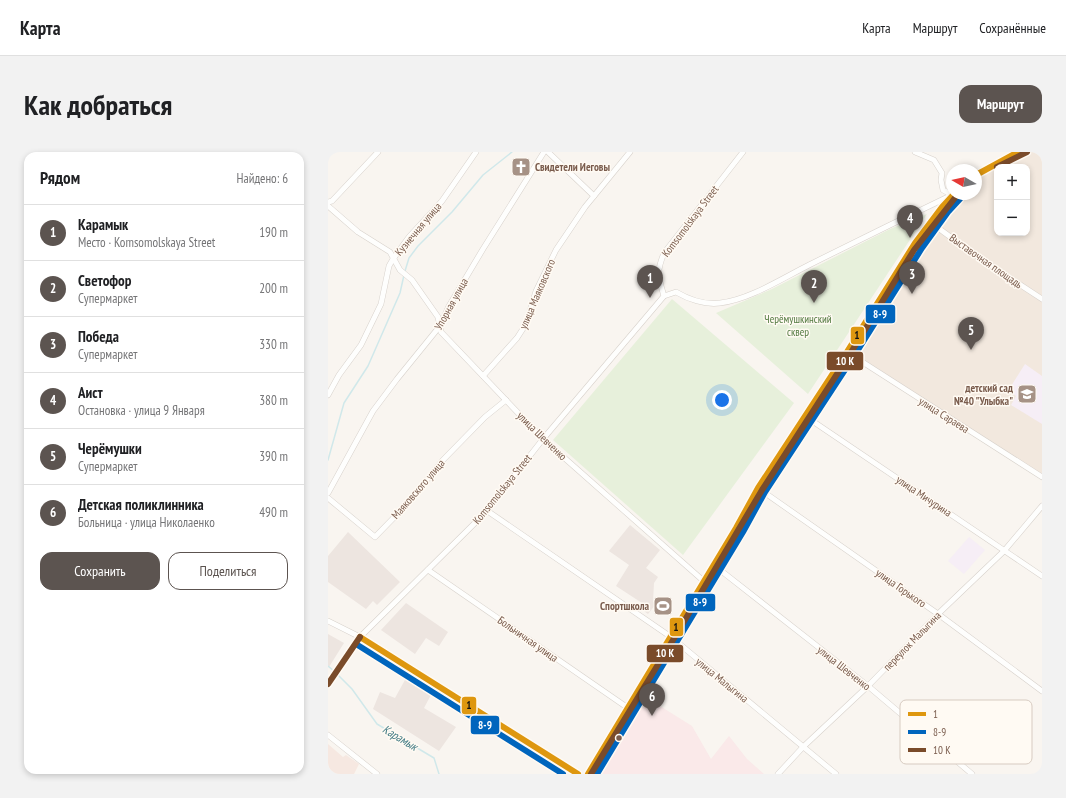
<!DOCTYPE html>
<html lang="ru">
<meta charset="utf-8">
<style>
:root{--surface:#fff;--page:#f2f2f2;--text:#202124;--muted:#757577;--line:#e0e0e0;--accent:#5c5450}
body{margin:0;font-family:"PT Sans Narrow",sans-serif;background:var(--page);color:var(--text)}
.controls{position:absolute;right:12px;top:12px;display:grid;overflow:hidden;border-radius:8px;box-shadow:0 2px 6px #0003}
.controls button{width:36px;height:36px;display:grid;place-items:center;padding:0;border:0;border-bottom:1px solid var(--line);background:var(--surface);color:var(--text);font:20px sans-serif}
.compass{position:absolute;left:618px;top:12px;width:36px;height:36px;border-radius:50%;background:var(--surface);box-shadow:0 2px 6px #0003;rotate:279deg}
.you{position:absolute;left:394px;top:248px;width:14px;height:14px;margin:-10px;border:3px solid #fff;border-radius:50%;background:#1a73e8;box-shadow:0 0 0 6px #1a73e833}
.badge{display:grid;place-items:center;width:26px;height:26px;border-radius:50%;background:var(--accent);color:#fff;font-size:13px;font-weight:700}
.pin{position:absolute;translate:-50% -33px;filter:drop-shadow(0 1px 2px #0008)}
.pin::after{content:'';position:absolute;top:21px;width:14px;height:12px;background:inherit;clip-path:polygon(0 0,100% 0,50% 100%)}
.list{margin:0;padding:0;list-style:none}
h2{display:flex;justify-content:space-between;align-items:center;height:52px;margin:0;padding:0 16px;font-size:17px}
h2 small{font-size:13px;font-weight:400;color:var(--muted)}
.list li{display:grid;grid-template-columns:26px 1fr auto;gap:12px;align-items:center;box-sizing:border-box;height:56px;padding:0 16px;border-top:1px solid var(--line)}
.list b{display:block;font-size:15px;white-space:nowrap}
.list p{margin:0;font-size:13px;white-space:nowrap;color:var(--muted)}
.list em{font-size:13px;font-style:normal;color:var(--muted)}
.actions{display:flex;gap:8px;padding:12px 16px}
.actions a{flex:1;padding:9px 0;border:1px solid var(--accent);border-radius:12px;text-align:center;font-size:14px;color:var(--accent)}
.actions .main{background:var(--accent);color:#fff}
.map{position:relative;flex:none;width:714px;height:622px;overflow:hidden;border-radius:12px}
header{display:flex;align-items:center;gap:24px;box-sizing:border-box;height:56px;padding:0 20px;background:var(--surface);border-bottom:1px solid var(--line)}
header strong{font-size:19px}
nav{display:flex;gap:22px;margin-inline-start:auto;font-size:14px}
.intro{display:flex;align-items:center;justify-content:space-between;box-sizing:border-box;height:96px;padding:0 24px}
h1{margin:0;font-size:28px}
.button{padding:10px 18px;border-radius:12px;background:var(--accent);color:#fff;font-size:14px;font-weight:700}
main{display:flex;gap:24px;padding:0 24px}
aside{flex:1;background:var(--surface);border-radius:12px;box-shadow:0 2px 6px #0003}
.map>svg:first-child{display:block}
</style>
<header>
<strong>Карта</strong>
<nav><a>Карта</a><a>Маршрут</a><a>Сохранённые</a></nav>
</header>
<div class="intro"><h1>Как добраться</h1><a class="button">Маршрут</a></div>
<main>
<aside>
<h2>Рядом<small>Найдено: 6</small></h2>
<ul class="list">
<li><span class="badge">1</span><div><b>Карамык</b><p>Место · Komsomolskaya Street</p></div><em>190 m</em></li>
<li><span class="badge">2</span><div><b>Светофор</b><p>Супермаркет</p></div><em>200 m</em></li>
<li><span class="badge">3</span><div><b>Победа</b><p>Супермаркет</p></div><em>330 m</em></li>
<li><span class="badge">4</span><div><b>Аист</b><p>Остановка · улица 9 Января</p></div><em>380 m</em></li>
<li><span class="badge">5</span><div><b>Черёмушки</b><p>Супермаркет</p></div><em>390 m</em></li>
<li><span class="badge">6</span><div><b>Детская поликлинника</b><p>Больница · улица Николаенко</p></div><em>490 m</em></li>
</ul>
<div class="actions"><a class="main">Сохранить</a><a>Поделиться</a></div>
</aside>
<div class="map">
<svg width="714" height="622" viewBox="0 0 714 622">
<rect width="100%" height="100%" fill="#f9f5f0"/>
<path fill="#f2e8de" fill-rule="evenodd" d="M690,0h24v324l-188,-120 76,-134 12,-15 13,-13h21v-19zM669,15h30v66h-30z"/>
<polygon fill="#f6e8e1" points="0,592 15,605 18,603 31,612 26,622 0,622"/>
<g fill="#ede5e0">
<polygon points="302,373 332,398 318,416 330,425 326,431 325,450 328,452 320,462 312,456 314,451 288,434 301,413 281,399"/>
<polygon points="20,380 72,430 49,453 45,449 38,457 0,430 0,404"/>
<polygon points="78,451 120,480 111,494 98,486 87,502 53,478"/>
<polygon points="0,482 16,491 1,515 0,513"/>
<polygon points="78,526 104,541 96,556 128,575 111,599 45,557 52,540 67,546"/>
</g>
<g fill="#f6eef6">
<polygon points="697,212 714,224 714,272 683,253 688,244 680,239"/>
<polygon points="641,385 657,398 636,422 620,409"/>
</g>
<polygon fill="#fae9e9" points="316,544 364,574 383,607 401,584 419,607 436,622 270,622"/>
<g fill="#e7f0db">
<polygon points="599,62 480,242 388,161 444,137 562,77"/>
<polygon points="344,147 466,251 355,403 225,288"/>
</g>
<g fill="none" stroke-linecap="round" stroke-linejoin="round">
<g stroke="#d0e8ea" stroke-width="1.5">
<polyline points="77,119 81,106 90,94 124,60 155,23 184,0"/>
<polyline points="0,308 16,251 40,214 72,141 76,123"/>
<polyline points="0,514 6,519"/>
<polyline points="9,522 24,537 49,572 106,606 111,622"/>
</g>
<defs>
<g id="minor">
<polyline points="220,0 266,44"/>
<polyline points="587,0 606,8 614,21 613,28 615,38 624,43"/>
<polyline points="0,50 4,49 50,0"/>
<polyline points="0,54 30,80 62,100 72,118 84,128 110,165 113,180 215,287 379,432"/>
<polyline points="602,70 647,103 714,147"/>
<path d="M336,144l12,-4c12,7 29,13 44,11 29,-3 63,-25 89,-38 48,-24 95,-47 143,-70"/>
<polyline points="519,203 522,202 714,325"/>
<polyline points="155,224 189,186 198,172 208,139 228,98 257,55 302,0"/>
<polyline points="0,243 11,223 33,193 53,152 61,114 65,107 81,85 114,49 148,0"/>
<polyline points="477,264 714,424"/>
<polyline points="430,336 610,462 714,539"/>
<polyline points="0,341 45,259 69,227 112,174 121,154 155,97 216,0"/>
<polyline points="0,346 47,385 82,349 114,309 157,265 178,248"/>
<polyline points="158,358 343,485 508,622"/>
<polyline points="387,414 540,534 644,622"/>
<polyline points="100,418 300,556"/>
<polyline points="0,469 32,485 250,622"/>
<path d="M0,532l32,-47 124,-123 59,-75 121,-143c-6,-20 -8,-23 0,-43l79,-101"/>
<polyline points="0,583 49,622"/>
<polyline points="450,622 475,595 540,534 610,462 676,399 714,354"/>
</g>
<g id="major">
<polyline points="687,6 699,0"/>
<polyline points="648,23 690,0"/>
<polyline points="263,622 345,488 434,338 522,202 586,98 630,42"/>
</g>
</defs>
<use href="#minor" stroke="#d7d1cb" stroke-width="6"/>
<use href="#major" stroke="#dad1cc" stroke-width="8"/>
<use href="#minor" stroke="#fefefd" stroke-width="5"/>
<use href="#major" stroke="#f3eee8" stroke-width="7"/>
<defs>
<g id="bus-1">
<polyline points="648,23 690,0"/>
<polyline points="32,485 250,622"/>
<polyline points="260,622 408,376 430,336 519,200 587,91 614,55 626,42"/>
</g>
<g id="bus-2">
<polyline points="28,492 235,622"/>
<polyline points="269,622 415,380 437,340 526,204 594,96 620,60 632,47"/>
</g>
<g id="bus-3">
<polyline points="669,15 699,0"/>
<polyline points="0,532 32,485"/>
<polyline points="263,622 345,488 434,338 522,202 586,98 630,42"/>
</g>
</defs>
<use href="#bus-1" stroke="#fffaf3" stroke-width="9"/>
<use href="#bus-2" stroke="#fffaf3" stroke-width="9"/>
<use href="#bus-3" stroke="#fffaf3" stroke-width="9"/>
<use href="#bus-1" stroke="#de970f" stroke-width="6"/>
<use href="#bus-2" stroke="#0065bd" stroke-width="6"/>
<use href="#bus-3" stroke="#7a4b2a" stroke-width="6"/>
</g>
<defs>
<symbol id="church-square" viewBox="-11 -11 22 22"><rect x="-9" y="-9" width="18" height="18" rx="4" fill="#a69286" stroke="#fffaf3"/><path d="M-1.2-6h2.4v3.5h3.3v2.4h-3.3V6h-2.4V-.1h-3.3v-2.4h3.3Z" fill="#fff"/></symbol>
<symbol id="school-square" viewBox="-11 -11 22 22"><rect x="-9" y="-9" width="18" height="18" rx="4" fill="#a69286" stroke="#fffaf3"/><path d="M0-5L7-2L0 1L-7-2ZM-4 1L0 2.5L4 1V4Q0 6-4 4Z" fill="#fff"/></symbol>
<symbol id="stadium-square" viewBox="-11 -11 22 22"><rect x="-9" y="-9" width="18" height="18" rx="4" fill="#a69286" stroke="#fffaf3"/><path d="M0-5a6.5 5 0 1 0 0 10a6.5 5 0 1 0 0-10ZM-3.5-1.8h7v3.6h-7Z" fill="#fff"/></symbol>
</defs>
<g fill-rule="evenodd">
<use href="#church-square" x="182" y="4" width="22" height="22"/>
<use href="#school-square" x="688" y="231" width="22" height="22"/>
<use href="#stadium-square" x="324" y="443" width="22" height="22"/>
</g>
<circle fill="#7a5c4d" stroke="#fffaf3" stroke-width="1.5" cx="291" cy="586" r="3.5"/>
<g text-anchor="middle" stroke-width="3" stroke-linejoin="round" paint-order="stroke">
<g font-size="11" font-weight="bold" fill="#7a5c4d" stroke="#fffaf3" text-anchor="end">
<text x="207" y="19" text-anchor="start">Свидетели Иеговы</text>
<text x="685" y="240">детский сад<tspan x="685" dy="13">№40 "Улыбка"</tspan></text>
<text x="321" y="458">Спортшкола</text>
</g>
<g font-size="11" fill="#7a5c4d" stroke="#fffaf3">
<text transform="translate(362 69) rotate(-53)" y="4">Komsomolskaya Street</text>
<text transform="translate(90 77) rotate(-50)" y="4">Кузнечная улица</text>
<text transform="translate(658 109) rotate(35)" y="4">Выставочная площадь</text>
<text transform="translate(209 142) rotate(-67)" y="4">улица Маяковского</text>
<text transform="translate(123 152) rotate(-61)" y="4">Упорная улица</text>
<text transform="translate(616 263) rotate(32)" y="4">улица Сараева</text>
<text transform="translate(214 284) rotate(44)" y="4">улица Шевченко</text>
<text transform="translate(90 337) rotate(-49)" y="4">Маяковского улица</text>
<text transform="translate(174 337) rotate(-51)" y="4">Komsomolskaya Street</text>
<text transform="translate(596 344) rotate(34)" y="4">улица Мичурина</text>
<text transform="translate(573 436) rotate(35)" y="4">улица Горького</text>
<text transform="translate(200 487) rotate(35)" y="4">Больничная улица</text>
<text transform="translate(584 489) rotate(-46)" y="4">переулок Малыгина</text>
<text transform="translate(516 516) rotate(38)" y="4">улица Шевченко</text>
<text transform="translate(394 528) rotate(39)" y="4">улица Малыгина</text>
</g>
<g font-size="11" fill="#537a41" stroke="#fffaf3">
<text x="470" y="171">Черёмушкинский<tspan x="470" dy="13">сквер</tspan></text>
</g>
<g font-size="12" font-style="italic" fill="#437c86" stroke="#fffaf3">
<text transform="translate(72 586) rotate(31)" y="4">Карамык</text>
</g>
</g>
<rect x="572" y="548" width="132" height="64" rx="6" fill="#fffaf3" stroke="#d7cbc1" stroke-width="1"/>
<rect x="580" y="560" width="18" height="4" fill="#de970f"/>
<rect x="580" y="578" width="18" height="4" fill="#0065bd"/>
<rect x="580" y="596" width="18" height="4" fill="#7a4b2a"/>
<g font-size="11" fill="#7a5c4d">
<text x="605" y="566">1</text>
<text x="605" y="584">8-9</text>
<text x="605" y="602">10 К</text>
</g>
<g stroke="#fffaf3" stroke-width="1.5">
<rect x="537" y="152" width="31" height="20" rx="4" fill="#0065bd"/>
<rect x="522" y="174" width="15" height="19" rx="4" fill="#de970f"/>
<rect x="498" y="199" width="38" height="20" rx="4" fill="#7a4b2a"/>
<rect x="357" y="441" width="31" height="19" rx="4" fill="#0065bd"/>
<rect x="341" y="465" width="15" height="20" rx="4" fill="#de970f"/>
<rect x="318" y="492" width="38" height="19" rx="4" fill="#7a4b2a"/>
<rect x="133" y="544" width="16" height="19" rx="4" fill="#de970f"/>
<rect x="142" y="563" width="30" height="20" rx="4" fill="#0065bd"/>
</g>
<g font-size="11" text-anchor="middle" font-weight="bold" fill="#fff">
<text x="552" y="166">8-9</text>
<text x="517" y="213">10 К</text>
<text x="372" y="454">8-9</text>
<text x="337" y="505">10 К</text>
<text x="157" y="577">8-9</text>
</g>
<g font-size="11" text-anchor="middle" font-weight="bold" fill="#111">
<text x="529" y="187">1</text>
<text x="348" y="479">1</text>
<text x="141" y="557">1</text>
</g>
</svg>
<div class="controls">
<button>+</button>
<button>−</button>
</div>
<svg class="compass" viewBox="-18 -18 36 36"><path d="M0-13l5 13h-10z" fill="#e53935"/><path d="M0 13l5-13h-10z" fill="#757577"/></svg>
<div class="you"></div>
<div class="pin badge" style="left:322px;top:146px">1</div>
<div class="pin badge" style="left:486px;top:151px">2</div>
<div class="pin badge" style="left:584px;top:142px">3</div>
<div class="pin badge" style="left:582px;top:86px">4</div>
<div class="pin badge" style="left:643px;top:198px">5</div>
<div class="pin badge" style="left:324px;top:564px">6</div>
</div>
</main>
